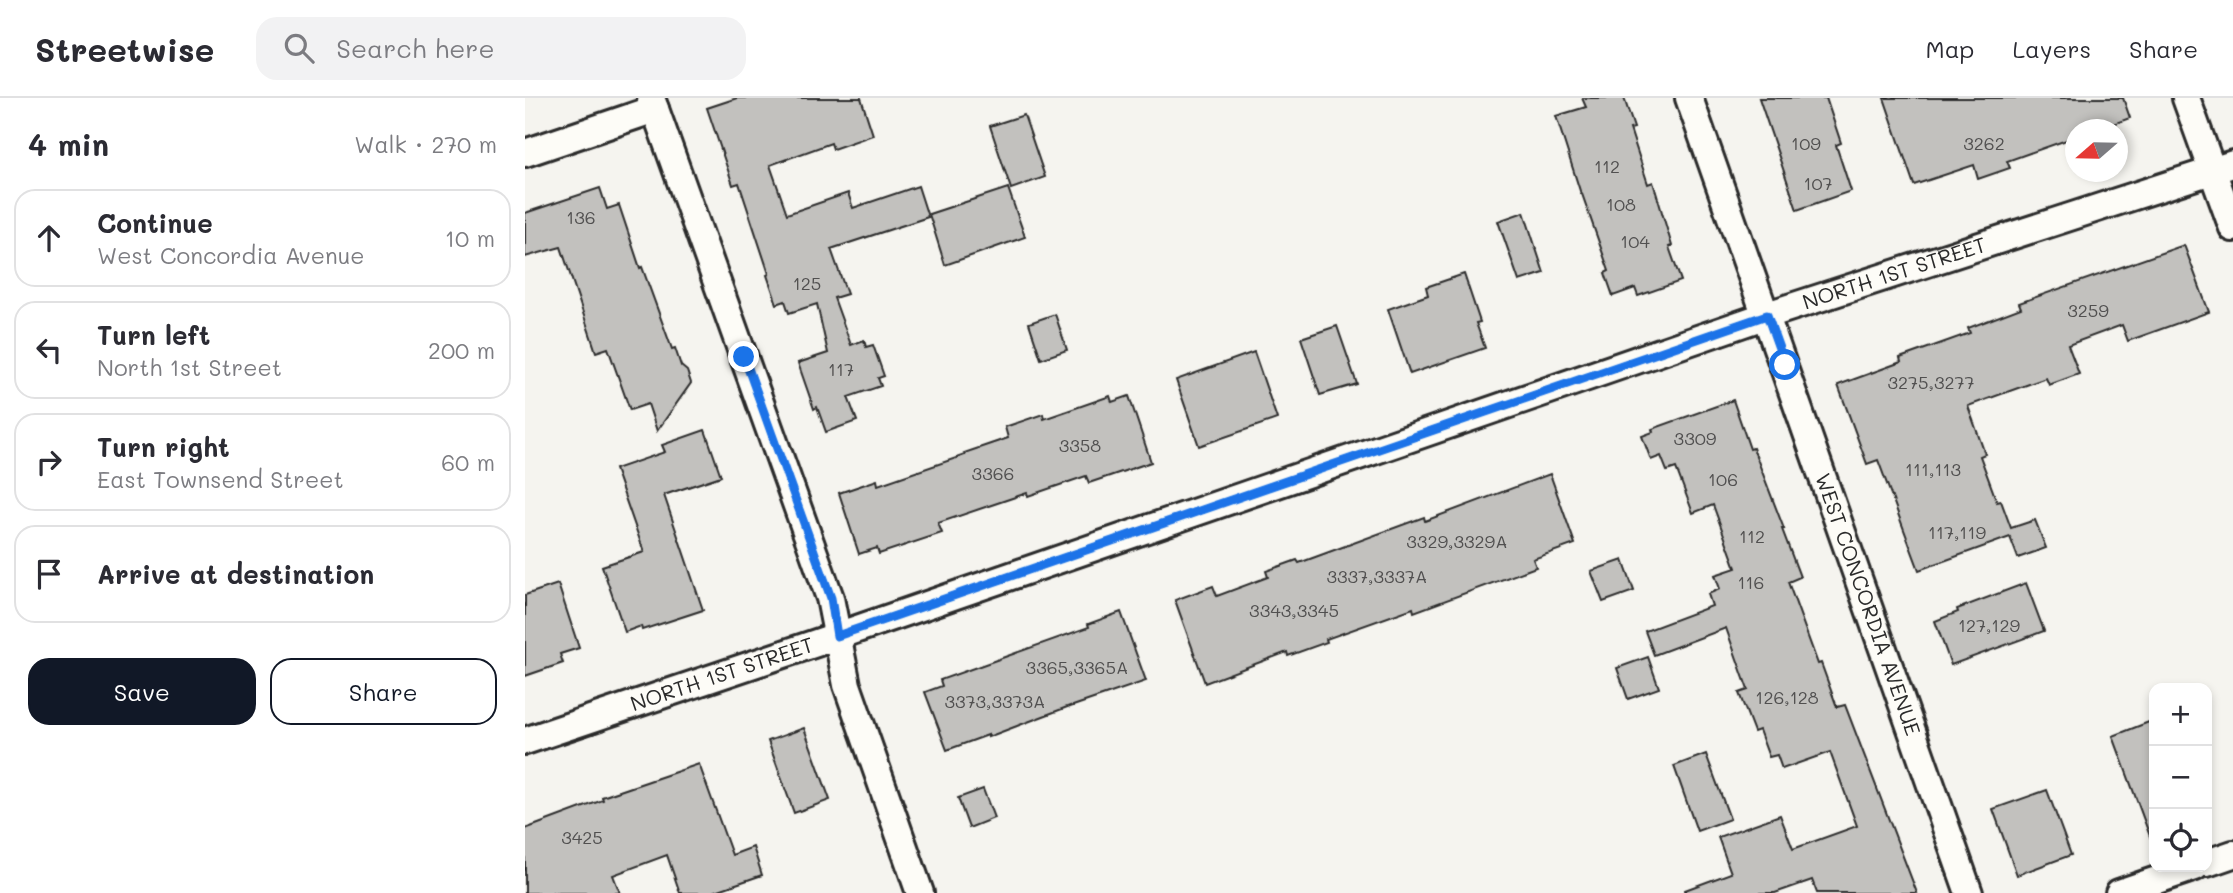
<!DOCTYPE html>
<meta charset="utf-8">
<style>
:root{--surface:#fff;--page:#f2f2f3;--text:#2b2b33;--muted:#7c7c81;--line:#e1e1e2;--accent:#111827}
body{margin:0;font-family:Mali,sans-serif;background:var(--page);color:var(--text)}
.controls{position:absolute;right:21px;bottom:21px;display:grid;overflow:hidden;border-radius:14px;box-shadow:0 4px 10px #0003}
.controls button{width:63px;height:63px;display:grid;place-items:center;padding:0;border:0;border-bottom:2px solid var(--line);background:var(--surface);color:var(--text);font:35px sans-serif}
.compass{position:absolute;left:1540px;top:21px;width:63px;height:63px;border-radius:50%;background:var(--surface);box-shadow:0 4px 10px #0003;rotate:250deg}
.stop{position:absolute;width:21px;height:21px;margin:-16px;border:5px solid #1a73e8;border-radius:50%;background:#fff}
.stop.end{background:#1a73e8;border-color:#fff;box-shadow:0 2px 7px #0008}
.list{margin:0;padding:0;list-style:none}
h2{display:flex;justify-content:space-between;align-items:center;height:91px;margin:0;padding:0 28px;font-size:30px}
h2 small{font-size:23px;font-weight:400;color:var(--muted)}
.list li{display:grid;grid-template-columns:46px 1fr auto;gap:21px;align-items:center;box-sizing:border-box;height:98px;margin:0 14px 14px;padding:0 14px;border:2px solid var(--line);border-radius:21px}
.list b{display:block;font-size:26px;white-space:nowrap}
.list p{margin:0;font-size:23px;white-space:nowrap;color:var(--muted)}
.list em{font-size:23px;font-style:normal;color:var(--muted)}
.actions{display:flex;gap:14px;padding:21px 28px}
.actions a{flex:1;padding:16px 0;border:2px solid var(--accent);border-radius:21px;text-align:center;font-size:24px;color:var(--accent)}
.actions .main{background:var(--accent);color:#fff}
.icon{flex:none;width:38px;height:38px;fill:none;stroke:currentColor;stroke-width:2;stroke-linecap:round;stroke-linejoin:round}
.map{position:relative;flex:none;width:1708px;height:795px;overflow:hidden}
header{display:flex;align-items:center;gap:42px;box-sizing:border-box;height:98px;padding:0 35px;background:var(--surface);border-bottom:2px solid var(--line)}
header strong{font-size:33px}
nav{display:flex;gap:38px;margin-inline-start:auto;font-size:24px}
.search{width:490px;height:63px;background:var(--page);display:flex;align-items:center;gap:18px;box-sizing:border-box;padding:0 24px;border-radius:21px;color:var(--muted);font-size:26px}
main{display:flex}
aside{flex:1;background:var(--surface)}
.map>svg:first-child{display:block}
</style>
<header>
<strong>Streetwise</strong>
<div class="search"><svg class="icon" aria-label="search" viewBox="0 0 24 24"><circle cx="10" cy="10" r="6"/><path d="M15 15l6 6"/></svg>Search here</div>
<nav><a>Map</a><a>Layers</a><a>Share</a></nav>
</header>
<main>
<aside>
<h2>4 min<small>Walk · 270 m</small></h2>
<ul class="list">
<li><svg class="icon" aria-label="ahead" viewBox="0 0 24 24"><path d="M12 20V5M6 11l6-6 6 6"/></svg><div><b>Continue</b><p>West Concordia Avenue</p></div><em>10 m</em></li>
<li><svg class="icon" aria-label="left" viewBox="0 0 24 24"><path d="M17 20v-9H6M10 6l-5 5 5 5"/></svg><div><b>Turn left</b><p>North 1st Street</p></div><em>200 m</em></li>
<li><svg class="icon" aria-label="right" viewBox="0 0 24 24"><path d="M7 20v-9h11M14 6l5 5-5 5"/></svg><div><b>Turn right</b><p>East Townsend Street</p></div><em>60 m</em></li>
<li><svg class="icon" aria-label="arrive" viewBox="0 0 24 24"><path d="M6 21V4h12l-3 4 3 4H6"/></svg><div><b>Arrive at destination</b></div></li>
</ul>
<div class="actions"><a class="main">Save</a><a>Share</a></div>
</aside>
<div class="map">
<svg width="1708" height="795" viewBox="0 0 1708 795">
<rect width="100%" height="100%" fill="#f5f4ef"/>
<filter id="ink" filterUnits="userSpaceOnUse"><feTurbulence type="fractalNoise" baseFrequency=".0143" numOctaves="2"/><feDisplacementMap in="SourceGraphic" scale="14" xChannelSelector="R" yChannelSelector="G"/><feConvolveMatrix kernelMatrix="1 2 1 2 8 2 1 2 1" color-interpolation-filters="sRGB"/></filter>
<g filter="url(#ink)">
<g fill="#c2c1be" stroke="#2b2b2b" stroke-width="2">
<polygon points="212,0 336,0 348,37 308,51 306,45 245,67 262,116 323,95 328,110 393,88 403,119 306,151 322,196 309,200 326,247 339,242 341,249 348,247 359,278 353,280 356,288 323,299 332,323 301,334 292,309 289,311 273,265 303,255 292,206 264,215 260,203 252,206 242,177 244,176 214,85 208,87 182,10"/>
<polygon points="1057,0 1099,0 1109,30 1105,31 1123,86 1128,84 1147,148 1144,149 1156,183 1113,198 1110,190 1088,198 1080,175 1084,173 1057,96 1056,96 1031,18 1061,9"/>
<polygon points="1234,0 1301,0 1316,45 1311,47 1326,93 1272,112"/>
<polygon points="1359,0 1598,0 1605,20 1572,32 1550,32 1550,39 1482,63 1485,70 1453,81 1449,67 1389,87"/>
<polygon points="499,17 520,79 486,91 465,28"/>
<polygon points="75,90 82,111 94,107 115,170 117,169 147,251 150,250 156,268 162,273 166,285 132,333 123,306 105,312 83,250 71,254 36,149 0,159 0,115"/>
<polygon points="483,90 500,139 420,167 404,116"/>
<polygon points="999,114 1019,175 994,183 973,123"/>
<polygon points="1659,147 1684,214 1603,243 1597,227 1543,247 1554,276 1524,287 1521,280 1443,308 1460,356 1455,358 1472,404 1476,403 1486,430 1510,422 1521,450 1493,460 1485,439 1394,472 1353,362 1342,366 1313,287 1376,264 1375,260 1445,235 1443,230 1496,210 1494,205"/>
<polygon points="939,176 955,224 951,225 960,250 885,276 863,211 903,197 901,189"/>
<polygon points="530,216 542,252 516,261 504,225"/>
<polygon points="812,228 832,286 795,297 776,240"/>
<polygon points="729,254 752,321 674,348 651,282"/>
<polygon points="585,298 587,304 604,298 626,364 564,385 561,378 503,398 502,395 413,425 417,435 354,456 352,450 334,456 314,395 352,382 353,387 440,357 439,355 483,340 480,329 518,316 519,321"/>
<polygon points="1208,302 1225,351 1228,350 1259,431 1257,431 1275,479 1263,484 1293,566 1296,565 1312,609 1320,607 1392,795 1292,795 1287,782 1250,795 1160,795 1160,792 1206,775 1193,739 1255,717 1268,751 1332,728 1305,654 1257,671 1252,657 1244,659 1234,632 1229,634 1214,595 1223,592 1201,530 1129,557 1120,533 1187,508 1183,496 1195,491 1190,477 1211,470 1188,407 1168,415 1151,370 1142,373 1136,358 1126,362 1117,338 1128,334 1127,331"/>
<polygon points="180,332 196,378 139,397 178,512 117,532 116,528 100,534 77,468 119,454 90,371 140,354 137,347"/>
<polygon points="1025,376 1050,446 1008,461 1011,469 889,514 888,510 801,541 802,544 763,558 762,554 680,585 650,502 688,488 692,498 743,479 741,473 772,462 774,465 899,419 900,423"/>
<polygon points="1098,462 1109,493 1078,504 1066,473"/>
<polygon points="1501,485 1519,533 1426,567 1410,523 1433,514 1432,511"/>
<polygon points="33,486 54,550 35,556 38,565 0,578 0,497"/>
<polygon points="596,514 621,583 545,609 545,608 463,639 463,637 422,652 400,594 417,588 415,582 564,529 563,526"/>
<polygon points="1123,559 1134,590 1103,601 1092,570"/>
<polygon points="1629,622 1629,741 1626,741 1588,638"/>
<polygon points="279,630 305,702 269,715 243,643"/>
<polygon points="1181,656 1205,721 1172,733 1149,668"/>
<polygon points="174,666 207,757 228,749 237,777 185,795 155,795 142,757 88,777 95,795 0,795 0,731 78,702 77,699"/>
<polygon points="458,691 469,720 444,730 433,700"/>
<polygon points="1522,692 1546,757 1492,777 1468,711"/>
</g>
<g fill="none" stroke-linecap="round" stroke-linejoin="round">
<defs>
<g id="minor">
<polyline points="126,0 305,500 322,587 395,795"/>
<path id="s1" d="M1164,0l280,795"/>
<polyline points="1661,0 1708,130"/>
<polyline points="0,55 130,11"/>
<path id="s2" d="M0,643l312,-105 930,-321 466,-151"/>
<polyline points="1682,765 1708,756"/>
<polyline points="1594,795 1670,769"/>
</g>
</defs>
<use href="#minor" stroke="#2b2b2b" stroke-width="32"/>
<use href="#minor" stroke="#fdfcf7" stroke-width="26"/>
</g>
</g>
<g fill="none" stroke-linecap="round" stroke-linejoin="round" filter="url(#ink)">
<polyline stroke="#1a73e8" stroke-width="9" points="219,259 306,500 312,538 1242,217 1260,267"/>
</g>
<g text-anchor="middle" stroke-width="5" stroke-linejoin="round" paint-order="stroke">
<g font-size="18" fill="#515050">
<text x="1281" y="52">109</text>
<text x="1459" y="52">3262</text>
<text x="1082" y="75">112</text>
<text x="1293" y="92">107</text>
<text x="1096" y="113">108</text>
<text x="56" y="126">136</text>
<text x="1110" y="150">104</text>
<text x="282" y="192">125</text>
<text x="1563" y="219">3259</text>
<text x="316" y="278">117</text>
<text x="1406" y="291">3275,3277</text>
<text x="1170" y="347">3309</text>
<text x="555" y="354">3358</text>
<text x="1408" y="378">111,113</text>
<text x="468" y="382">3366</text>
<text x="1198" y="388">106</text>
<text x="1432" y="441">117,119</text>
<text x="1227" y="445">112</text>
<text x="932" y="450">3329,3329A</text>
<text x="852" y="485">3337,3337A</text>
<text x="1226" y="491">116</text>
<text x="769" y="519">3343,3345</text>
<text x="1464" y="534">127,129</text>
<text x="552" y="576">3365,3365A</text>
<text x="1262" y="606">126,128</text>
<text x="470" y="610">3373,3373A</text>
<text x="57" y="746">3425</text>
</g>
<g font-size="21" fill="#2b2b2b" stroke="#fdfcf7">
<text dy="7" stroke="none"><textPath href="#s2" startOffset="1447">NORTH 1ST STREET</textPath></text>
<text dy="7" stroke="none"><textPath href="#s1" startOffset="537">WEST CONCORDIA AVENUE</textPath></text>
<text dy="7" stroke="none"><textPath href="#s2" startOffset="208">NORTH 1ST STREET</textPath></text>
</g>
</g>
</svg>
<div class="controls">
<button>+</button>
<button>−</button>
<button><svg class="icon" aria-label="locate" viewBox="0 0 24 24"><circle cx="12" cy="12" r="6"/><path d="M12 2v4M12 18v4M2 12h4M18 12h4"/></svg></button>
</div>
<svg class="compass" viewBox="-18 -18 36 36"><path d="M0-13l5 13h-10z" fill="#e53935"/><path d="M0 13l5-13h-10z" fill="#7c7c81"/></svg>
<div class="stop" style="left:1260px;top:267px"></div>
<div class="stop end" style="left:219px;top:259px"></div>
</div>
</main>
